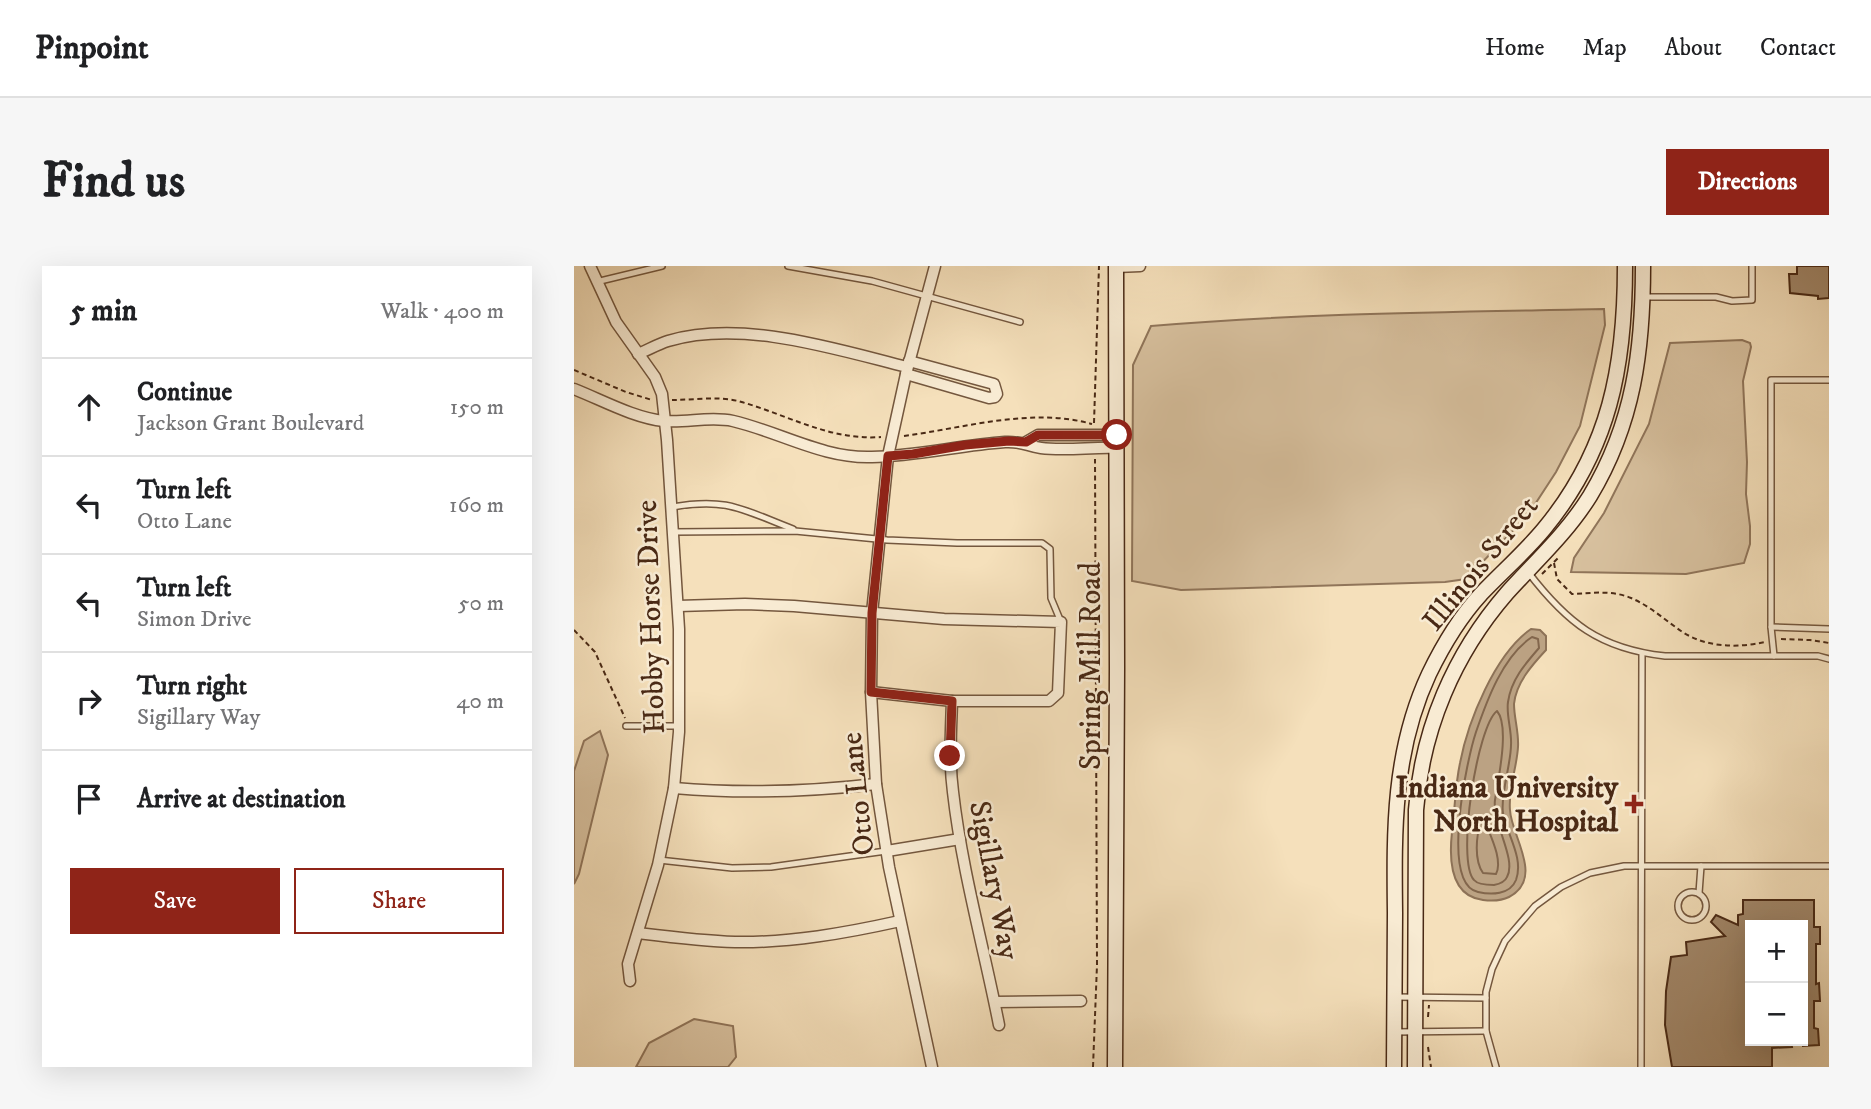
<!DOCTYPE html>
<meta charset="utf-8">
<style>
:root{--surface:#fff;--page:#f6f6f6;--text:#202124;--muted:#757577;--line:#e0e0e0;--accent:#8f2418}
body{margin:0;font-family:"IM FELL DW Pica",serif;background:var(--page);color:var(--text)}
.controls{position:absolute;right:21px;bottom:21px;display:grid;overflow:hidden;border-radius:0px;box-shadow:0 7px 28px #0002}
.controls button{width:63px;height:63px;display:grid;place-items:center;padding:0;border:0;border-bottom:2px solid var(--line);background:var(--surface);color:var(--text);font:35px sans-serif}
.stop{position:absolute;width:21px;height:21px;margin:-16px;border:5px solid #8f2418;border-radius:50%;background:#fff}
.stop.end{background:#8f2418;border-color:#fff;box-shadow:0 2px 7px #0008}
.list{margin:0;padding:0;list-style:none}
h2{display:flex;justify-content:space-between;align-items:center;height:91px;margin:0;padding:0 28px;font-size:30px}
h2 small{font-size:23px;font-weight:400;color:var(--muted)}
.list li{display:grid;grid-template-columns:46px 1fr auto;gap:21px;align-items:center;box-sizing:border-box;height:98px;padding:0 28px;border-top:2px solid var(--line)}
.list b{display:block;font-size:26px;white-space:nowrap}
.list p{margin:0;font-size:23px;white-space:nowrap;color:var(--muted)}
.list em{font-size:23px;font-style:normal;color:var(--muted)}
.actions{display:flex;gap:14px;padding:21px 28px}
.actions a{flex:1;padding:16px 0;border:2px solid var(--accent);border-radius:0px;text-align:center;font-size:24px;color:var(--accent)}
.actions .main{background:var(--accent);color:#fff}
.icon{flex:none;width:38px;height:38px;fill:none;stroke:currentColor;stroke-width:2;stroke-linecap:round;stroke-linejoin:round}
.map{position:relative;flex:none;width:1255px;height:801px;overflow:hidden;border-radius:0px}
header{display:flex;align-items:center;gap:42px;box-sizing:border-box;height:98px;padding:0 35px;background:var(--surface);border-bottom:2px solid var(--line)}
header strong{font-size:33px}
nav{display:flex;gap:38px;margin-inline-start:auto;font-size:24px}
.intro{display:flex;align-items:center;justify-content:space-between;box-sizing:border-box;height:168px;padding:0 42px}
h1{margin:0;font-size:49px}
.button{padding:18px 32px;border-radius:0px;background:var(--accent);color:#fff;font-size:24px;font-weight:700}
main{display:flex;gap:42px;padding:0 42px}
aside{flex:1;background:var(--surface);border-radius:0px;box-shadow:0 7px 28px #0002}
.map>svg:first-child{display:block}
</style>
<header>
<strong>Pinpoint</strong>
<nav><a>Home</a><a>Map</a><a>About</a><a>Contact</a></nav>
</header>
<div class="intro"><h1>Find us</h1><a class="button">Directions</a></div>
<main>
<aside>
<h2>5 min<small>Walk · 400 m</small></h2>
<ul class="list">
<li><svg class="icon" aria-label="ahead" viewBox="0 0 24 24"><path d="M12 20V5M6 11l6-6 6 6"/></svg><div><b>Continue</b><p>Jackson Grant Boulevard</p></div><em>150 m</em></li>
<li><svg class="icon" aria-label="left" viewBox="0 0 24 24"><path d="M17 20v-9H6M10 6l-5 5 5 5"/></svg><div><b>Turn left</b><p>Otto Lane</p></div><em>160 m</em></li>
<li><svg class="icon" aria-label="left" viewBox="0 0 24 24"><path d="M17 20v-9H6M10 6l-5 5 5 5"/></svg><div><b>Turn left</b><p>Simon Drive</p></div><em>50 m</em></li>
<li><svg class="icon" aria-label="right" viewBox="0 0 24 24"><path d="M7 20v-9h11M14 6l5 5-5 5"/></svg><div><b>Turn right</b><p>Sigillary Way</p></div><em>40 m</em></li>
<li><svg class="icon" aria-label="arrive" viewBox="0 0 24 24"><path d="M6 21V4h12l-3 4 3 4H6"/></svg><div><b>Arrive at destination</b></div></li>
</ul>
<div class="actions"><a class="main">Save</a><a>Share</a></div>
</aside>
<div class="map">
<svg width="1255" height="801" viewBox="0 0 1255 801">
<rect width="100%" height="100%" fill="#f5e0bb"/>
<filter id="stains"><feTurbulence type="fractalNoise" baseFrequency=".00286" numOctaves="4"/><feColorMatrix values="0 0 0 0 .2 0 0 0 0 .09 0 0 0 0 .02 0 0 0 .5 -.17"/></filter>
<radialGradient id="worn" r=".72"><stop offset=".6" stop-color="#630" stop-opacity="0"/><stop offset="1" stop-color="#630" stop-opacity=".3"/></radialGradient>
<g fill="#d8c19f" stroke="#90755a" stroke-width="2">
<path d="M1030,43l1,16 -25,101 -24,46 -28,43 -62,64 -21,3 -264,8 -49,-9 1,-216 18,-39c151,-13 302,-14 453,-17z"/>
<polygon points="1168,74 1176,77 1177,81 1169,115 1173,196 1172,228 1176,260 1176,278 1170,297 1112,308 997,306 1000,292 1030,247 1075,158 1096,77"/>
<polygon points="26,465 34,489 5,608 0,618 0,505 10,475"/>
<polygon points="120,753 159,760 162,791 154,801 62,801 75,777"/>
</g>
<path fill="#bba283" stroke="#8d7257" stroke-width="2" d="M957,363l9,1 6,6v14c-14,15 -30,33 -32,54 0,14 5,28 4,43 -1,20 -10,42 -8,63 1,26 35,68 -1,87 -8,4 -18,4 -26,3 -33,-4 -34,-41 -31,-68 3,-23 3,-46 8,-69 8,-42 35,-109 71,-134z"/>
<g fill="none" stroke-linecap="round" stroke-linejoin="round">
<g stroke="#82664c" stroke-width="2">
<path d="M958,371l6,2 1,9c-14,16 -28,32 -31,54 -2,13 4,29 3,43 0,19 -11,51 -8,68 4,22 21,45 13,67 -6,15 -25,15 -38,12 -38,-8 -11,-133 -2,-160 11,-32 27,-76 56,-95z"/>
<path d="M923,445c13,15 1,69 -2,89 -3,23 22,59 12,77 -2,5 -8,7 -13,8 -6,0 -16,0 -20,-5 -18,-19 3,-154 23,-169z"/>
<path d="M907,556l5,2c5,13 17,37 10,50l-13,-1c-9,-13 -7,-37 -2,-51z"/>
</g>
</g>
<g fill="#a2886b" stroke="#492915" stroke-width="2">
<polygon points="1223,0 1255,0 1255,32 1244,33 1244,30 1216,27 1215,8 1223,8"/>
<polygon points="1169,634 1240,634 1240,661 1246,661 1246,678 1242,678 1242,718 1245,717 1246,735 1240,735 1240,762 1244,763 1245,779 1229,780 1229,659 1176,659 1176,775 1217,775 1218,781 1198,782 1198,801 1098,801 1091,759 1092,725 1097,691 1113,689 1112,676 1151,670 1137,656 1142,649 1164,659 1164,649 1169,648"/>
</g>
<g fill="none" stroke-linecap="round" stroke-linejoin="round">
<defs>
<g id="lane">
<polyline points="214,0 298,15 446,56"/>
<polyline points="22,16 88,0"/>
<polyline points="1069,31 1142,31 1158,35 1178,34 1178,0"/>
<path d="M98,241c56,-10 71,3 121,22"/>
<polyline points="100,266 221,265 313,274 383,277 468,277 476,283 477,332 487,356"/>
<path d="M954,306c39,51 72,77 137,84h153l11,3"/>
<polyline points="1197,361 1255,363"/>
<polyline points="1200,390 1197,361 1197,114 1255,114"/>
<polyline points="52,460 105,460"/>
<polyline points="85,594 158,602 197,601 312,585"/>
<circle cx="1118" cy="640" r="14"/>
<polyline points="1125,627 1127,600"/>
<polyline points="821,731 912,732"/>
<polyline points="821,766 912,765"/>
<polyline points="922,801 912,765 912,726 918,703 931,675 961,640 987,621 1016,607 1050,600 1255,600"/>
<polyline points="1067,801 1068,387"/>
</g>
<g id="street">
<polyline points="16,0 42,56 81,111 88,128 93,174 105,363 105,466 100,522 84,599 54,698 56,715"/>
<polyline points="542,1 566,0"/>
<path d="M64,88c10,-4 20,-10 30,-13 74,-22 167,8 239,26"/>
<polyline points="332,108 415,132 421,131 423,128 420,118 335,95"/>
<path d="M0,123c28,11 60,29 90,32 23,2 46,-5 69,0 47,11 91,38 139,36 45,-1 89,-12 133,-15 17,-1 22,4 36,6 23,3 52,-1 75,0"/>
<polyline points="452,176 464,169 543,169"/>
<polyline points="104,340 171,338 220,340 370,353 487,356 484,427 475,435 378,435 297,426"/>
<path d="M378,435c-1,30 -3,61 1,91 9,79 31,156 46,233"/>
<path d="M100,522c69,6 133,4 202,-4"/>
<polyline points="313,585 386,573"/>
<path d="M64,667c33,4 65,8 97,9 55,1 111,-9 165,-21"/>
<polyline points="421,736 507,735"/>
<polyline points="358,801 315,601 302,518 297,426 298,347 314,190 332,108 361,0"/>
</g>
<g id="secondary">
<polyline points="541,801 543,402 542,0"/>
<path d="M820,801c0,-51 1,-103 1,-154 -1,-83 -2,-162 34,-239 14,-29 31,-57 52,-80 21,-22 44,-42 63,-65 66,-80 81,-163 81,-263"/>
<path d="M841,801l1,-257c6,-81 38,-156 91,-217 29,-32 60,-60 83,-97 44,-73 53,-147 53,-230"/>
</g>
</defs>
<use href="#lane" stroke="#74573e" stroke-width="8"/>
<use href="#street" stroke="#74573e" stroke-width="13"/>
<use href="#secondary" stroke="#492915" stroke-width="17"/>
<g stroke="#492915" stroke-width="2" stroke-dasharray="5 3.5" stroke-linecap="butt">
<polyline points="0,104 52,126 78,134"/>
<path d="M98,134c21,0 45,-4 66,1 48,13 92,40 143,36"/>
<polyline points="520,157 525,0"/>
<path d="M330,170c60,-8 128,-29 188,-12"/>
<path d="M980,297l3,16 15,15c21,-1 40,-4 59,4 19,8 34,22 50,33 25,17 57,17 84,11"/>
<polyline points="968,308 986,290"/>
<polyline points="0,364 21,386 51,452"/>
<polyline points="1207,373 1236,374 1255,377"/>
<polyline points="854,751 855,739"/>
<polyline points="854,781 857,801"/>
<polyline points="519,801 523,699 521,193"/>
</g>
<use href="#lane" stroke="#f8ebd3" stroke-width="5"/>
<use href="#street" stroke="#f8ebd3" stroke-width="10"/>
<use href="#secondary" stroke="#f8ebd3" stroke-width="14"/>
</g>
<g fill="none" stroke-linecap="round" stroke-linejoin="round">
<polyline stroke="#8f2418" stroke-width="9" points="376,490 378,435 297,426 298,347 314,190 339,188 391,179 435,175 452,176 464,169 543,169"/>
</g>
<path fill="#8f2418" stroke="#f8ebd3" stroke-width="2.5" d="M1056.5 527.5h7v7h7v7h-7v7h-7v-7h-7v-7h7z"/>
<g text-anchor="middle" stroke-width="5" stroke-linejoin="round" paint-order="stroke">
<g font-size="30" fill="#492915" stroke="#f8ebd3">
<text transform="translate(906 297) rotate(-51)" y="10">Illinois Street</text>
<text transform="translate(76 351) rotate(-92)" y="10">Hobby Horse Drive</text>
<text transform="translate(516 400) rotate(-90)" y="10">Spring Mill Road</text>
<text transform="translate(283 528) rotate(-96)" y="10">Otto Lane</text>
<text transform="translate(421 614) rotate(79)" y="10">Sigillary Way</text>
</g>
<g font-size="30" font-weight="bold" fill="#492915" stroke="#f8ebd3" text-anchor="end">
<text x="1044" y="531">Indiana University<tspan x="1044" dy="34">North Hospital</tspan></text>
</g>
</g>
<rect width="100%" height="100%" filter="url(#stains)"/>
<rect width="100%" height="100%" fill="url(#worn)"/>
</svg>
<div class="controls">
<button>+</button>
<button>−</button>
</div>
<div class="stop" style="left:543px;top:169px"></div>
<div class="stop end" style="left:376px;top:490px"></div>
</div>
</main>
